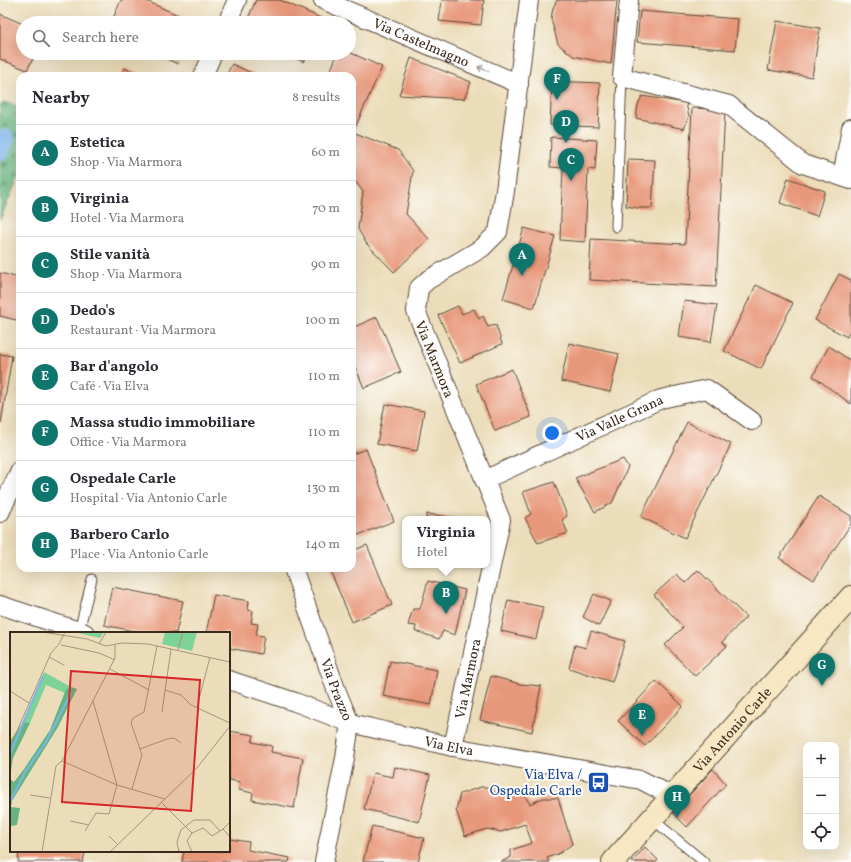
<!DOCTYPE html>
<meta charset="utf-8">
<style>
:root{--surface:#fff;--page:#f2f2f3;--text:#2b2b33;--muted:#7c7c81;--line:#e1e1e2;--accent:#0f766e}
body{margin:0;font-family:Vollkorn,serif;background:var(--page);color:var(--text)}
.controls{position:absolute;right:12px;bottom:12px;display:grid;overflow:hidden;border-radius:8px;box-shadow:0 4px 16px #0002}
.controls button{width:36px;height:36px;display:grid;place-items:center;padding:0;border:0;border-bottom:1px solid var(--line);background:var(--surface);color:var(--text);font:20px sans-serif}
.you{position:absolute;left:552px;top:433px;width:14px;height:14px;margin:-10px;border:3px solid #fff;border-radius:50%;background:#1a73e8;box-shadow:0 0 0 6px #1a73e833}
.badge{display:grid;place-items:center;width:26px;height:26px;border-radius:50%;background:var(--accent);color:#fff;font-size:13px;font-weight:700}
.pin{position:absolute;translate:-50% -33px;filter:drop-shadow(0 1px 2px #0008)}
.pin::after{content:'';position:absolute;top:21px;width:14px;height:12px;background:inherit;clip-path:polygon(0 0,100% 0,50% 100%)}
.popup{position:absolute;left:402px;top:516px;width:88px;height:52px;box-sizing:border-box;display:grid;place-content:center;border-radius:8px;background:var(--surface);filter:drop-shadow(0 1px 3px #0005);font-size:13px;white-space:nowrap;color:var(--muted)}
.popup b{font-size:15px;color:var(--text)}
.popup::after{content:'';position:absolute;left:50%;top:100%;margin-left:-8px;border:8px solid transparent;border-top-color:var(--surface)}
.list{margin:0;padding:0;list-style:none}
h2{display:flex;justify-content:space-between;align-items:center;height:52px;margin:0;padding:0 16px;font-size:17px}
h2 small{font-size:13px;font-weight:400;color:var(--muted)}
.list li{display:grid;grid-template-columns:26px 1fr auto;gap:12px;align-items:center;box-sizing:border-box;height:56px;padding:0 16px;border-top:1px solid var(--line)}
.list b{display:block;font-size:15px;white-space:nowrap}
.list p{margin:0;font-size:13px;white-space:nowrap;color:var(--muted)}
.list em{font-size:13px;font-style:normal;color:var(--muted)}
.icon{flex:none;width:22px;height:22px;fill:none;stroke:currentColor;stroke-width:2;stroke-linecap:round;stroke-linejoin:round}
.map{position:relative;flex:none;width:851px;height:862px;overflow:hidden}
.search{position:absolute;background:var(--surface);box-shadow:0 4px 16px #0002;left:16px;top:16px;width:340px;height:44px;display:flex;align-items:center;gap:10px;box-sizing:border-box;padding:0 14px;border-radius:22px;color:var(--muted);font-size:15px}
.panel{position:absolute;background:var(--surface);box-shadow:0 4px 16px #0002;left:16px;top:72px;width:340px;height:500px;border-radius:12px}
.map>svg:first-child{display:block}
</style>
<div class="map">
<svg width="851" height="862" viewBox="0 0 851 862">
<defs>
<pattern id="forest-firs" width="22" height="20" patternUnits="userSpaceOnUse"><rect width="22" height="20" fill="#66b580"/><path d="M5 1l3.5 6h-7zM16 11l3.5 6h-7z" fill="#559368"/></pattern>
</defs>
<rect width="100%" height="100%" fill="#fdfcf7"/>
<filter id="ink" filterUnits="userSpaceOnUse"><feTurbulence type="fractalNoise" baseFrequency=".025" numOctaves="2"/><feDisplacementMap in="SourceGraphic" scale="8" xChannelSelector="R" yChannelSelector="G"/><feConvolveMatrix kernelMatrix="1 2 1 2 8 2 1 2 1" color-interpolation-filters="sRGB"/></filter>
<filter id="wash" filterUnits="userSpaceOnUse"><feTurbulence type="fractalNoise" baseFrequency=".012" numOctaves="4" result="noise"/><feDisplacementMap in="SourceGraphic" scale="16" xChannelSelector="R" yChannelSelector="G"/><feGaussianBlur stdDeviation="0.9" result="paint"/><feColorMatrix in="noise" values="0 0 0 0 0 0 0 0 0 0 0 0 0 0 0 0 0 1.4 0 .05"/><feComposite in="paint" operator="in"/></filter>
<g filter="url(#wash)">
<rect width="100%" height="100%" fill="#ecddba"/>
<polygon fill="url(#forest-firs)" stroke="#50704f" points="5,102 20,107 20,173 0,220 0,105"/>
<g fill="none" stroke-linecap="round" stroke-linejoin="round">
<polyline stroke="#7bb5ec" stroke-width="20" points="0,151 5,139"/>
</g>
<g id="blocks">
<g fill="#e8987a">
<polygon points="121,0 144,0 196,23 111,23"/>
<polygon points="256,0 280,0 323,19 321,23 246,23"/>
<polygon points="442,0 484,0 481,25 439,21"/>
<polygon points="557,0 617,0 611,64 573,56 558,44 551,19 553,8"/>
<polygon points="640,11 738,19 735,50 637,42"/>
<polygon points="0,14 23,24 23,53 36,53 27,70 0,59"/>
<polygon points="777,21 820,28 812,77 768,70"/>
<polygon points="349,52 382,67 353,132 398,150 413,171 406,214 429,239 394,272 366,243 358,229 363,192 356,182 352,181 352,76 328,76 338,53"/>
<polygon points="153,53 183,53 178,64"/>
<polygon points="282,53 308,53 304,62"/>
<polygon points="411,58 471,82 464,99 399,95"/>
<polygon points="232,64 258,76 226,76"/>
<polygon points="124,68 144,76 121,76"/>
<polygon points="552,81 600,83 598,127 550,125"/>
<polygon points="642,96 686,103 689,117 684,129 636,118 638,105"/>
<polygon points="692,108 725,110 716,287 589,280 591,239 685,244"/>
<polygon points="551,137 597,140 595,170 588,169 585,242 560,240 563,168 550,167"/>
<polygon points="628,159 655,160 652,208 637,208 626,206"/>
<polygon points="788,178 825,191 817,216 780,203"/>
<polygon points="524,228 555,236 534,308 503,299"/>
<polygon points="0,273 20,278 20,321 0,316"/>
<polygon points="839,274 851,280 851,329 847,337 815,320"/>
<polygon points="756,285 793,303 761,369 724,351"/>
<polygon points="684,301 717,305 711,342 679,337"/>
<polygon points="458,306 462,314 474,309 479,319 483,316 488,327 496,325 502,344 460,363 438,315"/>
<polygon points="377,317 401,372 364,388 352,359 352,328"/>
<polygon points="569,343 619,354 610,392 561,381"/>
<polygon points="829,346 851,361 851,404 813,376"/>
<polygon points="0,354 12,356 1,423 0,423"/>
<polygon points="512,369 531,417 495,431 476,384"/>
<polygon points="385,404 424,411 417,451 377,444"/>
<polygon points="687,422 731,444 685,538 641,517"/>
<polygon points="366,449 394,521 358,535 352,519 352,454"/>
<polygon points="623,459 628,467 612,503 595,512 575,478"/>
<polygon points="554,482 567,516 562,520 568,533 538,543 525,518 531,514 523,492"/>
<polygon points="819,496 851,516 851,524 814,580 779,558"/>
<polygon points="427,514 456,518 456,519 426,519"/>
<polygon points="367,545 392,605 352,622 329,568 352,568 352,551"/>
<polygon points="698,570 746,617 722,642 727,646 695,676 665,645 683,627 654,595 677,574 685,583"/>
<polygon points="428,581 465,590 455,635 443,631 439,639 415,631 416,626 408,625 413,609 420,609"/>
<polygon points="112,587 183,601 176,633 143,633 104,625"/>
<polygon points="594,594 611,601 599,626 583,617"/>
<polygon points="214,595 249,601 248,610 253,611 251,623 258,624 256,635 264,636 261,654 229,648 229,633 206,633"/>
<polygon points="508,600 543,607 536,639 501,631"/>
<polygon points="591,631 625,641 612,682 569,668 575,645 586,648"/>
<polygon points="390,661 437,670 431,705 383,696"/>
<polygon points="491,676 520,684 541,686 532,732 480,720"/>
<polygon points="656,681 683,706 645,746 618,721"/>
<polygon points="229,731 254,735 252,742 272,746 271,752 303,758 294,808 252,800 253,793 239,790 240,782 229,780"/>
<polygon points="395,767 430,775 419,822 364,809 373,773 393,777"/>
<polygon points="713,769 726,784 687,827 673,813"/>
<polygon points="481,787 492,787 496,795 508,791 524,795 530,804 543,798 558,798 572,844 560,853 547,858 549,862 501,862 511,857 511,850 532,843 525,824 501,832 487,829 465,836 456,810 460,794"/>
<polygon points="372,826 424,838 418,862 363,862"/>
<polygon points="229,832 231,833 230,839 249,842 248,850 290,858 289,862 182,862 184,851 229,851"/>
<polygon points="645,847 658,860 656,862 632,862"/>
<polygon points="19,851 85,851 83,862 18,862"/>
</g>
</g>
</g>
<g filter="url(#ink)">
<use href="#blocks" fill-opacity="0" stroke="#564535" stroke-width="1"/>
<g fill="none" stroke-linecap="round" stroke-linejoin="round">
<defs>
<g id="lane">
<polyline points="616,227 622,77"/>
<polyline points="79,631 92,579"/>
<polyline points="651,818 704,862"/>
</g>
<g id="street">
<path id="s1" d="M323,0l196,84"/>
<polyline points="629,0 622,77 729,105 803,164 851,180"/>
<polyline points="227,23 237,0"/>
<polyline points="203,76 213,53"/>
<polyline points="842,177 851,128"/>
<path id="s2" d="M484,480l177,-81 46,-10 45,32"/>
<polyline points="0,513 20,470"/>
<path id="s3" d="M293,568l44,124 13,31 -5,35 -21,104"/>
<polyline points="0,605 85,633"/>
<path id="s4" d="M229,680l66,22 55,21 103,24 188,33 31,16"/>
<path id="s5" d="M453,747l48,-227 -85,-209 3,-23 9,-8 54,-32 16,-16 7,-41 24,-191"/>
</g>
<g id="secondary">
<path id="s6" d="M613,862l238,-265"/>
</g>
</defs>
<use href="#lane" stroke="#564535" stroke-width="11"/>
<use href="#street" stroke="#564535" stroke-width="20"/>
<use href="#secondary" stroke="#564535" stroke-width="24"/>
<use href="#lane" stroke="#fff" stroke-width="9"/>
<use href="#street" stroke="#fff" stroke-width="18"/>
<use href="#secondary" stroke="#f7e8c3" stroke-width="22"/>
</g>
<defs><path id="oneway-shaft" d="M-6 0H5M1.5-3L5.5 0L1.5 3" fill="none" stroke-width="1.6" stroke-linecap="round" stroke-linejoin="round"/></defs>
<use stroke="#a79f9a" href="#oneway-shaft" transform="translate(483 69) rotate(-157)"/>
</g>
<defs>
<symbol id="bus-square" viewBox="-11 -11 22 22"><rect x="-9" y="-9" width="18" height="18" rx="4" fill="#1a4fb4" stroke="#fdfcf7"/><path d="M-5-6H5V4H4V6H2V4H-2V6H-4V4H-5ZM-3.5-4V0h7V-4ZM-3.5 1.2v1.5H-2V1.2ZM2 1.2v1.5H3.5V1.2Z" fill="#fff"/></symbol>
</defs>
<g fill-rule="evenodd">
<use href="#bus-square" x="586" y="770" width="25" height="25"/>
</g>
<g text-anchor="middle" stroke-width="4" stroke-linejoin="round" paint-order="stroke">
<g font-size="14" fill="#3b2a1e" stroke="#fdfcf7">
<text dy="5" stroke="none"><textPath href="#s1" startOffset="107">Via Castelmagno</textPath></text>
<text transform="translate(435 359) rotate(68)" y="5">Via Marmora</text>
<text dy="5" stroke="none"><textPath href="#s2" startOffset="149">Via Valle Grana</textPath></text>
<text dy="5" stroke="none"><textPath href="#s5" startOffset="70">Via Marmora</textPath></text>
<text dy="5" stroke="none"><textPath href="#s3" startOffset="129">Via Prazzo</textPath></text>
<text dy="5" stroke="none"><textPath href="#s6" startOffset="178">Via Antonio Carle</textPath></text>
<text dy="5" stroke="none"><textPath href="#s4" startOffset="230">Via Elva</textPath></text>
</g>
<g font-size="14" fill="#164399" stroke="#fdfcf7" text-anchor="end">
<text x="582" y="779">Via Elva /<tspan x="582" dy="16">Ospedale Carle</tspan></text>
</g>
</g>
<g transform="translate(10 632)">
<rect width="220" height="220" fill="#ecddba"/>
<path d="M34,40l27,15 -5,2 -1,4 -19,-8 -16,38 -7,-1z" fill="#7dd397"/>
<path d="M61,55l6,2 -19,38 -46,74 -1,6 9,1 -3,17 -7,1v-47l4,3 10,-13 26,-39 16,-41zM13,90l7,1 -17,35 -3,19v-36z" fill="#66b580"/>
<path d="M64,0h30l-4,6z" fill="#7dd397"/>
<path d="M155,0h32l-5,19 -30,-7z" fill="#7dd397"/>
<path fill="none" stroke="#7bb5ec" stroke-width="2" d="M0,122l33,-78M0,170l15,-30 21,-30 25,-49"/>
<path fill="none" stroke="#a5957c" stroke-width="1" d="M32,0l45,7 19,7 16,-3 26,1 82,18M89,12l7,-12M51,13l38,8 16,7M105,13v13l-53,103 55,24 48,14M168,18l5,-18M39,25l15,8M100,37l39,21M155,58l16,5 10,10 39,18M0,59l19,12M187,75l13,-50M152,80l9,-63M0,115l41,-94 8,-9 6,-12M130,117l27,-10 7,-1 7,5M122,157l10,-34 -11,-32 2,-5 11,-6 13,-66M20,163l20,3M151,170l31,31 -5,8 5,11M60,189l19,4M220,190l-7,7 7,8M75,199l11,-18 13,1 8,-29 -24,-84M182,201l11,-5 9,8 11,-7M99,204l9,9M32,220l14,-86 6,-5M100,220l87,-84 33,-42M169,220l-2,-10 4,-12 13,-10h16l10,11"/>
<path fill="#d62828" fill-opacity="0.15" stroke="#d62828" stroke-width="2" d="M61,39l129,9 -9,131 -129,-9z"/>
<rect width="220" height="220" fill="none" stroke="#3b2a1e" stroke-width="2"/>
</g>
</svg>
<div class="controls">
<button>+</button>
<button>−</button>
<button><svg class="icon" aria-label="locate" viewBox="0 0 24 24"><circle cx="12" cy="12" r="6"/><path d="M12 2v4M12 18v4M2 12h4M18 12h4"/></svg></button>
</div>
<div class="you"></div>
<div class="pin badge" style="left:522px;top:276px">A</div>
<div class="pin badge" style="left:446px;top:614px">B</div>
<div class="popup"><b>Virginia</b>Hotel</div>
<div class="pin badge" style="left:571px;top:181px">C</div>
<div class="pin badge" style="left:566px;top:143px">D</div>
<div class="pin badge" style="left:642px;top:736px">E</div>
<div class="pin badge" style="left:557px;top:100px">F</div>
<div class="pin badge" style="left:822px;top:686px">G</div>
<div class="pin badge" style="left:677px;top:818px">H</div>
<div class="search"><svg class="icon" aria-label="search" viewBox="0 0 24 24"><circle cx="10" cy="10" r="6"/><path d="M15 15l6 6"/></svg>Search here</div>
<section class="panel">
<h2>Nearby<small>8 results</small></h2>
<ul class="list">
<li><span class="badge">A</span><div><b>Estetica</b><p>Shop · Via Marmora</p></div><em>60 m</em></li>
<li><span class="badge">B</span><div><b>Virginia</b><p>Hotel · Via Marmora</p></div><em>70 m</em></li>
<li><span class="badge">C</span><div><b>Stile vanità</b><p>Shop · Via Marmora</p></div><em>90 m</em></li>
<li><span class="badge">D</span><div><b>Dedo's</b><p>Restaurant · Via Marmora</p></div><em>100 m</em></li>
<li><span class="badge">E</span><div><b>Bar d'angolo</b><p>Café · Via Elva</p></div><em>110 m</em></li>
<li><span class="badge">F</span><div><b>Massa studio immobiliare</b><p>Office · Via Marmora</p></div><em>110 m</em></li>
<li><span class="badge">G</span><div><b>Ospedale Carle</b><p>Hospital · Via Antonio Carle</p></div><em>130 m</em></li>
<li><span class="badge">H</span><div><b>Barbero Carlo</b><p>Place · Via Antonio Carle</p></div><em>140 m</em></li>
</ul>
</section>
</div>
